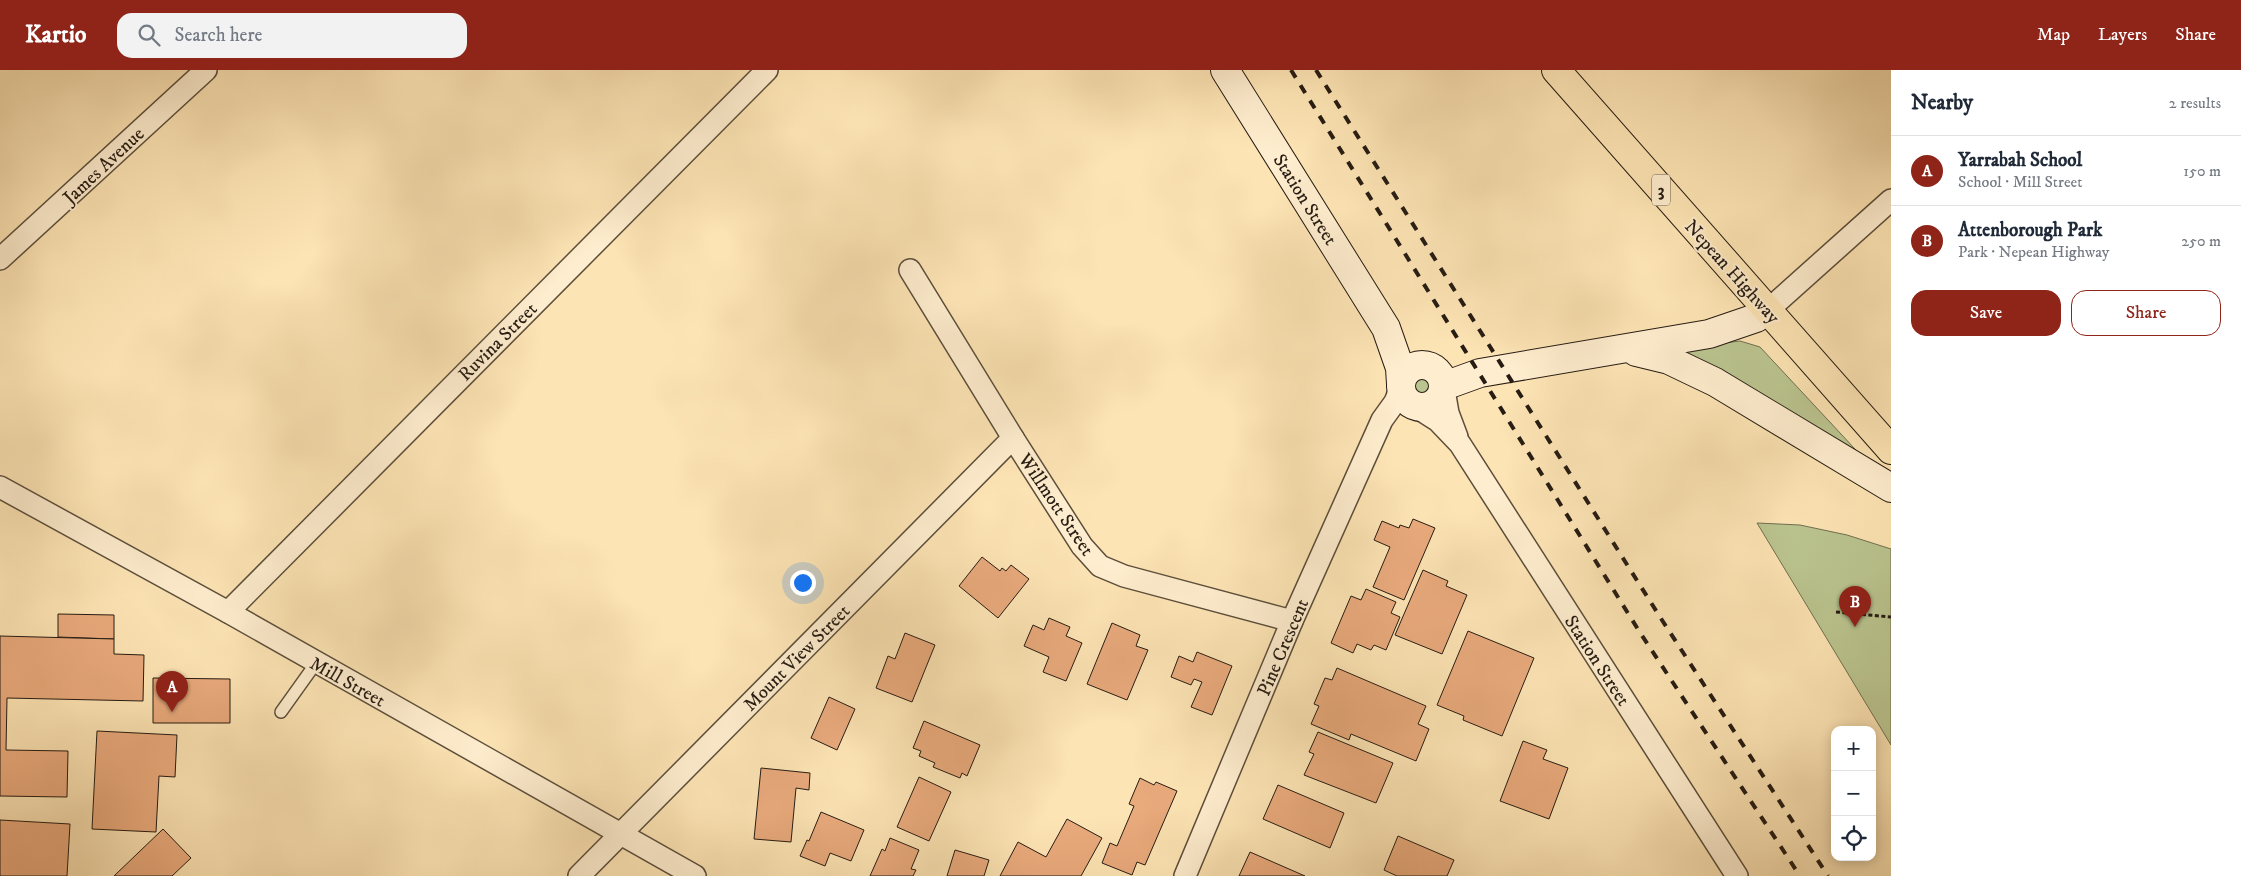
<!DOCTYPE html>
<meta charset="utf-8">
<style>
:root{--surface:#fff;--page:#f2f2f3;--text:#1f2937;--muted:#747a83;--line:#e0e1e3;--accent:#8f2418}
body{margin:0;font-family:"IM FELL DW Pica",serif;background:var(--page);color:var(--text)}
.controls{position:absolute;right:15px;bottom:15px;display:grid;overflow:hidden;border-radius:10px;box-shadow:0 2px 12px #0003}
.controls button{width:45px;height:45px;display:grid;place-items:center;padding:0;border:0;border-bottom:1px solid var(--line);background:var(--surface);color:var(--text);font:25px sans-serif}
.you{position:absolute;left:802px;top:512px;width:18px;height:18px;margin:-12px;border:4px solid #fff;border-radius:50%;background:#1a73e8;box-shadow:0 0 0 8px #1a73e833}
.badge{display:grid;place-items:center;width:32px;height:32px;border-radius:50%;background:var(--accent);color:#fff;font-size:16px;font-weight:700}
.pin{position:absolute;translate:-50% -41px;filter:drop-shadow(0 1px 2px #0008)}
.pin::after{content:'';position:absolute;top:26px;width:18px;height:15px;background:inherit;clip-path:polygon(0 0,100% 0,50% 100%)}
.list{margin:0;padding:0;list-style:none}
h2{display:flex;justify-content:space-between;align-items:center;height:65px;margin:0;padding:0 20px;font-size:21px}
h2 small{font-size:16px;font-weight:400;color:var(--muted)}
.list li{display:grid;grid-template-columns:32px 1fr auto;gap:15px;align-items:center;box-sizing:border-box;height:70px;padding:0 20px;border-top:1px solid var(--line)}
.list b{display:block;font-size:19px;white-space:nowrap}
.list p{margin:0;font-size:16px;white-space:nowrap;color:var(--muted)}
.list em{font-size:16px;font-style:normal;color:var(--muted)}
.actions{display:flex;gap:10px;padding:15px 20px}
.actions a{flex:1;padding:11px 0;border:1px solid var(--accent);border-radius:15px;text-align:center;font-size:18px;color:var(--accent)}
.actions .main{background:var(--accent);color:#fff}
.icon{flex:none;width:28px;height:28px;fill:none;stroke:currentColor;stroke-width:2;stroke-linecap:round;stroke-linejoin:round}
.map{position:relative;flex:none;width:1891px;height:806px;overflow:hidden}
header{display:flex;align-items:center;gap:30px;box-sizing:border-box;height:70px;padding:0 25px;background:var(--accent);color:#fff}
header strong{font-size:24px}
nav{display:flex;gap:28px;margin-inline-start:auto;font-size:18px}
.search{width:350px;height:45px;background:var(--page);display:flex;align-items:center;gap:12px;box-sizing:border-box;padding:0 18px;border-radius:15px;color:var(--muted);font-size:19px}
main{display:flex}
aside{flex:1;background:var(--surface)}
.map>svg:first-child{display:block}
</style>
<header>
<strong>Kartio</strong>
<div class="search"><svg class="icon" aria-label="search" viewBox="0 0 24 24"><circle cx="10" cy="10" r="6"/><path d="M15 15l6 6"/></svg>Search here</div>
<nav><a>Map</a><a>Layers</a><a>Share</a></nav>
</header>
<main>
<div class="map">
<svg width="1891" height="806" viewBox="0 0 1891 806">
<rect width="100%" height="100%" fill="#fde4b4"/>
<filter id="stains"><feTurbulence type="fractalNoise" baseFrequency=".004" numOctaves="4"/><feColorMatrix values="0 0 0 0 .2 0 0 0 0 .09 0 0 0 0 .02 0 0 0 .5 -.17"/></filter>
<radialGradient id="worn" r=".72"><stop offset=".6" stop-color="#630" stop-opacity="0"/><stop offset="1" stop-color="#630" stop-opacity=".3"/></radialGradient>
<g fill="#bbc590" stroke="#707052">
<polygon points="1740,271 1760,277 1868,393 1667,280"/>
<path d="M1422,298l6,1 10,8 -2,23c-11,7 -23,6 -30,-6l4,-21z"/>
<polygon points="1757,453 1800,455 1847,465 1891,479 1891,675"/>
</g>
<g fill="#e9aa7c" stroke="#261c13">
<polygon points="1413,449 1435,458 1404,530 1373,517 1390,477 1374,470 1382,451 1399,458 1400,455 1409,458"/>
<polygon points="982,487 1000,501 1002,498 1006,501 1011,495 1029,509 998,548 959,516"/>
<polygon points="1423,500 1448,511 1446,516 1467,525 1442,584 1395,565"/>
<polygon points="1366,519 1396,532 1391,543 1400,547 1386,580 1374,575 1371,580 1357,574 1353,583 1331,573 1351,526 1361,530"/>
<polygon points="58,544 114,545 114,569 58,567"/>
<polygon points="1049,548 1070,557 1066,566 1082,573 1066,611 1043,602 1049,587 1024,576 1033,555 1044,560"/>
<polygon points="1112,553 1140,565 1136,576 1148,580 1127,630 1087,614"/>
<polygon points="1468,561 1534,588 1502,666 1463,650 1464,646 1437,635"/>
<polygon points="905,563 935,575 912,632 876,618 888,586 895,589"/>
<polygon points="0,566 114,569 114,584 144,585 143,631 7,628 6,680 68,681 67,727 0,726"/>
<polygon points="1197,582 1232,596 1212,645 1191,637 1202,612 1194,609 1191,615 1171,607 1179,586 1193,592"/>
<polygon points="1337,598 1426,636 1418,654 1429,659 1416,691 1351,664 1349,670 1311,654 1319,636 1314,634 1325,608 1332,610"/>
<polygon points="153,608 230,609 230,653 153,653"/>
<polygon points="829,627 855,639 837,680 811,668"/>
<polygon points="924,651 980,675 967,706 962,703 960,708 933,697 935,693 919,686 921,681 913,678"/>
<polygon points="97,661 177,665 175,707 159,706 156,762 92,759"/>
<polygon points="1318,662 1393,693 1376,733 1304,705 1314,684 1309,682"/>
<polygon points="1523,671 1547,680 1543,689 1568,698 1549,749 1500,731"/>
<polygon points="761,698 810,703 809,720 796,718 791,772 754,769"/>
<polygon points="919,707 951,722 929,771 897,757"/>
<polygon points="1140,708 1154,715 1156,712 1177,721 1145,795 1137,792 1132,805 1102,793 1110,773 1117,776 1134,736 1129,734"/>
<polygon points="1278,715 1344,743 1330,778 1263,749"/>
<polygon points="821,742 864,760 851,791 830,783 825,796 800,786 807,770 809,771"/>
<polygon points="1067,749 1102,768 1081,806 1000,806 1018,772 1046,787"/>
<polygon points="0,750 70,754 67,806 0,806"/>
<polygon points="163,759 191,788 172,806 114,806"/>
<polygon points="1398,766 1454,790 1447,806 1397,806 1384,800"/>
<polygon points="890,768 919,780 911,799 916,800 913,806 870,806 882,779 885,781"/>
<polygon points="955,780 989,790 984,806 947,806"/>
<polygon points="1250,782 1305,806 1239,806"/>
</g>
<g fill="none" stroke-linecap="round" stroke-linejoin="round">
<defs>
<polyline id="lane" points="281,642 316,593"/>
<g id="street">
<polyline points="0,189 206,0"/>
<polyline points="910,200 1013,368 1082,476 1100,496 1124,506 1292,551"/>
<polyline points="1768,240 1891,130"/>
<polyline points="1444,320 1448,343 1457,367"/>
<polyline points="1416,337 1438,351 1460,374 1737,806"/>
<polyline points="0,417 228,542 695,806"/>
<polyline points="228,542 767,0"/>
<polyline points="579,806 1013,368"/>
<polyline points="1185,806 1292,551 1382,350 1395,332 1401,317"/>
</g>
<g id="secondary">
<polyline points="1225,0 1386,258 1400,298 1401,314"/>
<polyline points="1636,282 1669,290 1715,312 1891,418"/>
<circle cx="1422" cy="316" r="21"/>
<polyline points="1444,316 1480,303 1709,264 1756,248 1768,240"/>
</g>
<polyline id="highway" points="1556,0 1891,380"/>
</defs>
<use href="#lane" stroke="#5c4e3b" stroke-width="14"/>
<use href="#street" stroke="#5c4e3b" stroke-width="24"/>
<use href="#secondary" stroke="#261c13" stroke-width="30"/>
<use href="#highway" stroke="#261c13" stroke-width="30"/>
<polyline stroke="#261c13" stroke-width="3" stroke-dasharray="4 2.5" stroke-linecap="butt" points="1836,542 1891,547"/>
<use href="#lane" stroke="#feedce" stroke-width="11"/>
<use href="#street" stroke="#feedce" stroke-width="21"/>
<use href="#secondary" stroke="#feedce" stroke-width="28"/>
<use href="#highway" stroke="#fde4b4" stroke-width="28"/>
<g stroke="#261c13" stroke-width="4" stroke-dasharray="9 9" stroke-linecap="butt">
<polyline points="1291,0 1639,561 1800,806"/>
<polyline points="1316,0 1660,547 1828,806"/>
</g>
</g>
<g text-anchor="middle" stroke-width="4" stroke-linejoin="round" paint-order="stroke">
<rect fill="#feedce" stroke="#675b4b" stroke-width="1" x="1652" y="104.5" width="18" height="31" rx="4"/>
<g font-size="18" font-weight="bold" fill="#261c13">
<text x="1661" y="126">3</text>
</g>
<g font-size="19" fill="#261c13" stroke="#feedce">
<text transform="translate(103 95) rotate(-43)" y="7">James Avenue</text>
<text transform="translate(1306 129) rotate(58)" y="7">Station Street</text>
<text transform="translate(1733 201) rotate(48)" y="7">Nepean Highway</text>
<text transform="translate(497 271) rotate(-45)" y="7">Ruvina Street</text>
<text transform="translate(1057 434) rotate(56)" y="7">Willmott Street</text>
<text transform="translate(1282 577) rotate(-67)" y="7">Pine Crescent</text>
<text transform="translate(796 587) rotate(-45)" y="7">Mount View Street</text>
<text transform="translate(1598 590) rotate(57)" y="7">Station Street</text>
<text transform="translate(348 611) rotate(29)" y="7">Mill Street</text>
</g>
</g>
<rect width="100%" height="100%" filter="url(#stains)"/>
<rect width="100%" height="100%" fill="url(#worn)"/>
</svg>
<div class="controls">
<button>+</button>
<button>−</button>
<button><svg class="icon" aria-label="locate" viewBox="0 0 24 24"><circle cx="12" cy="12" r="6"/><path d="M12 2v4M12 18v4M2 12h4M18 12h4"/></svg></button>
</div>
<div class="you"></div>
<div class="pin badge" style="left:172px;top:642px">A</div>
<div class="pin badge" style="left:1855px;top:557px">B</div>
</div>
<aside>
<h2>Nearby<small>2 results</small></h2>
<ul class="list">
<li><span class="badge">A</span><div><b>Yarrabah School</b><p>School · Mill Street</p></div><em>150 m</em></li>
<li><span class="badge">B</span><div><b>Attenborough Park</b><p>Park · Nepean Highway</p></div><em>250 m</em></li>
</ul>
<div class="actions"><a class="main">Save</a><a>Share</a></div>
</aside>
</main>
